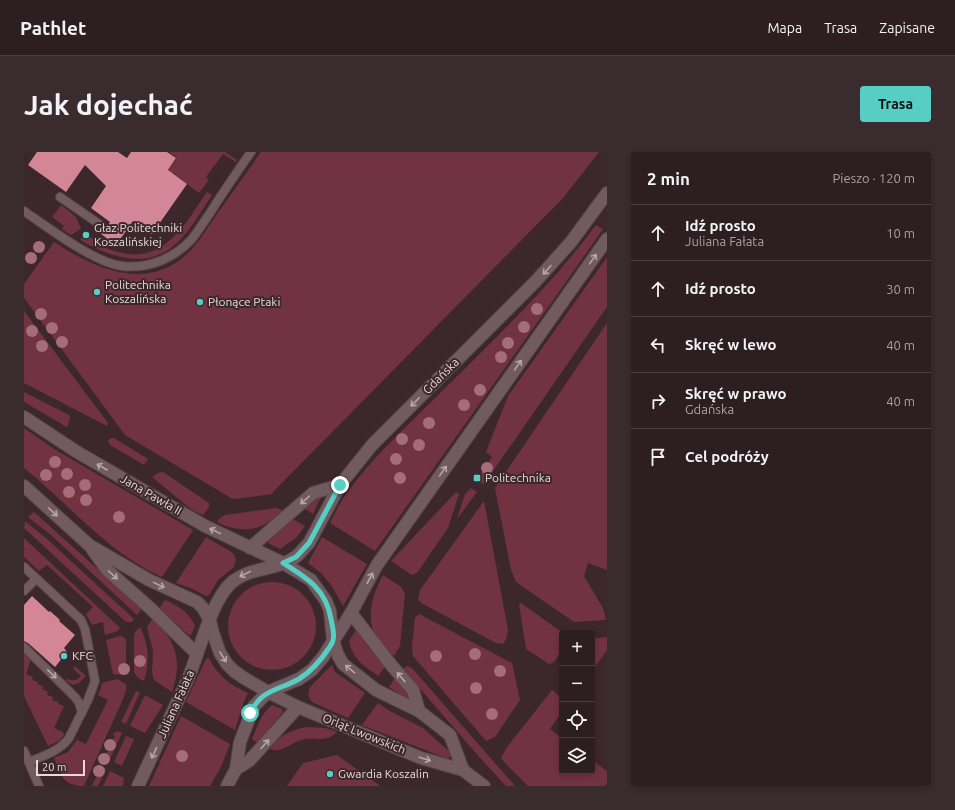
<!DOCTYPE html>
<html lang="pl">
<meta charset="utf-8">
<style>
:root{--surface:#2d1e21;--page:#392b2e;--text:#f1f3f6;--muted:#a7a2a5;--line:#483c3f;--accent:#56cec3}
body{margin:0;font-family:Ubuntu,sans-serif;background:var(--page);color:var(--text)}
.controls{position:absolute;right:12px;bottom:12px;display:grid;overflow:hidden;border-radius:4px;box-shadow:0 2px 6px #0003}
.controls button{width:36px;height:36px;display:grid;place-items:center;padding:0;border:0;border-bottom:1px solid var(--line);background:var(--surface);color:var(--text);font:20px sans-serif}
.scale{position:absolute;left:12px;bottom:10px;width:49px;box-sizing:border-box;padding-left:4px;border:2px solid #e7d9db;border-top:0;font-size:11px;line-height:14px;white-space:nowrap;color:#e7d9db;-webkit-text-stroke:3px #3c282c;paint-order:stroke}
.stop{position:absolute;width:12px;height:12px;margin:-9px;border:3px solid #56cec3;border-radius:50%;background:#fff}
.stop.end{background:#56cec3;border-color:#fff;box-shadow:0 1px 4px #0008}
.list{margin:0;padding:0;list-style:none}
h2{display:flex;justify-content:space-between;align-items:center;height:52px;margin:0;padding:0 16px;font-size:17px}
h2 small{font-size:13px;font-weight:400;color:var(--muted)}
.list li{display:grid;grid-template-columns:26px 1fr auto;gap:12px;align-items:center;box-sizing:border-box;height:56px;padding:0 16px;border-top:1px solid var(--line)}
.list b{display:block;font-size:15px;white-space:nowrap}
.list p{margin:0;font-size:13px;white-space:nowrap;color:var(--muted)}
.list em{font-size:13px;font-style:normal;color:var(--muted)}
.icon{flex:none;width:22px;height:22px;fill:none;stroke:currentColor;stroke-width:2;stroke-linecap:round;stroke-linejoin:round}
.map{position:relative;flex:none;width:583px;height:634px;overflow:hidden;border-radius:4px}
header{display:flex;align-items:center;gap:24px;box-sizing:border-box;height:56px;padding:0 20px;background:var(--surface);border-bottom:1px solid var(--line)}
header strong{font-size:19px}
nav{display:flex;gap:22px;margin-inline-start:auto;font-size:14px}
.intro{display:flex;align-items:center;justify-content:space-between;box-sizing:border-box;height:96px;padding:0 24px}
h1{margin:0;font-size:28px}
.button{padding:10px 18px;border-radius:4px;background:var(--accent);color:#111;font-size:14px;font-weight:700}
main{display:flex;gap:24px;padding:0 24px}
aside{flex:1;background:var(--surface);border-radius:4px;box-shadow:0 2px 6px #0003}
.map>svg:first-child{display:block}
</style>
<header>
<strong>Pathlet</strong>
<nav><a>Mapa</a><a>Trasa</a><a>Zapisane</a></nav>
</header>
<div class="intro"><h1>Jak dojechać</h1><a class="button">Trasa</a></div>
<main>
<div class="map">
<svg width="583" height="634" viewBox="0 0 583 634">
<rect width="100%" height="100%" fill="#3c282c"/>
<g fill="#713241">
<polygon points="145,0 201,0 213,8 212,10 199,2 182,25 185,28 175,41 149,21 142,31 138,28 153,6"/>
<path d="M237,0h338l-36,46 -289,293 -2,3 -37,5 -4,-1 -106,-63 -101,-137v-14l30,-42c40,26 92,51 134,11 11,-10 18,-24 27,-36 15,-22 31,-43 46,-65z"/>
<path d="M183,40l5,3c-11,16 -21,35 -35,48 -30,28 -67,14 -97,-3l7,-7c8,10 19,16 31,19 46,13 67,-28 89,-60z"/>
<polygon points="37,53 52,65 57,77 47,83 38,77 40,74 28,65"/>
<path d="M572,73l7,4 -44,63 -184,259 -45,-28c4,-9 9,-18 14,-26 24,-35 55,-63 84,-92 58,-58 119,-114 168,-180z"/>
<polygon points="583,105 583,155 460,332 452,329 468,305 462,300 484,244"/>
<polygon points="0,159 84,271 83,274 0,231"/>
<polygon points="583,171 583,418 564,411 560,424 579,456 582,468 550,470 492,430 487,418 471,336"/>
<polygon points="0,240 45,263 46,267 43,275 0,250"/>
<path d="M0,276l30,21 139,81 -31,47c-55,-25 -92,-72 -138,-109z"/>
<polygon points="87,286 90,286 124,307 120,313 86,293 84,289"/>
<polygon points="139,320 185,351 185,355 179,363 168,358 128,325 134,321"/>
<polygon points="447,336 453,340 433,367 441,342"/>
<polygon points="432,340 435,342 424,376 393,421 388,423 367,409"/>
<polygon points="295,342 298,343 289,362 280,356"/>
<polygon points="460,349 484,478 482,487 479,492 472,491 397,451 394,447 396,438"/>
<path d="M252,356l8,3c-21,19 -41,24 -67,11l3,-4 5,-3z"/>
<polygon points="10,360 118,457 113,463 27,383 4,365"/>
<polygon points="269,367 281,374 272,386 256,397 244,391 245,387"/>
<polygon points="1,369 23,387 110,467 108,470 102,470 0,376"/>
<polygon points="182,385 209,401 212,407 210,415 194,428 185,443 182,444 169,437 152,431"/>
<polygon points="298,385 343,412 319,454 307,433 297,421 284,411"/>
<polygon points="0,386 94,474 96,476 94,479 81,483 79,470 68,473 62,462 69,455 23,413 15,419 0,405"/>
<path d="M359,423l17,11 5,7 -5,53 -6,10c-6,-6 -15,-14 -19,-21 -9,-19 -2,-43 8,-60z"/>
<circle cx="248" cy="474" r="44"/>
<path d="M141,448c14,6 24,12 30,26l-4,9h-2l-30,-26z"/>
<polygon points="497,451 539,481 538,498 530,510 525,512 502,497 495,452"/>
<polygon points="395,462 488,511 496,548 471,585 462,589 389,504 388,495 391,466"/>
<path d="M129,466c23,23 30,43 19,74l-18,-12 -2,-8 1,-21 -6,-24z"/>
<path d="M116,475c9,17 10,36 4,54l-6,-3 -4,-6v-34l1,-6z"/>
<path d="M332,478l13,18 16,19 -7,9c-15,-11 -25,-16 -29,-35z"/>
<polygon points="96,484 101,486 102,489 102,523 89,522 82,488"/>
<polygon points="583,485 583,498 568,519 568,487"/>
<polygon points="0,502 6,507 6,510 2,522 9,525 8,528 14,530 13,532 19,534 18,537 24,540 23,543 29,545 28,548 34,550 34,552 40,554 30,576 39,580 40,583 35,589 24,594 0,544"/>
<path d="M185,506c3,5 5,10 9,14 8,10 19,16 30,21l-5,11 -8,26 -49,-28 20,-43z"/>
<path d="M308,513l3,7 30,21 -17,25 -34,-15c-6,-4 -7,-9 -4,-16z"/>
<path d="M51,514l11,10 -7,7 -6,2 -8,-5 3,-1c6,3 9,1 13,-3l-8,-7z"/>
<polygon points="383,514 388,516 491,634 482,634 457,607 379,517"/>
<polygon points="371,526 385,544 382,546 365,535"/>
<path d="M93,527l9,5v6l-3,9 -39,87c-8,0 -16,-2 -21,-8l-9,-20 14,-6 9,-12 9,4 22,-44 -10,-5 3,-7 1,-5z"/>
<polygon points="528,538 538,546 538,560 526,577 538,586 538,619 568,619 568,608 583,619 583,634 504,634 481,611 477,606 483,595"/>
<polygon points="112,539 116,540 102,572 97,570"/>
<polygon points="121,543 139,553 121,581 106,574"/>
<polygon points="354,551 366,559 399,576 428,602 424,607 338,573"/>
<path d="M248,553l10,4 1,3 -25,31 -6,-4c5,-12 9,-25 20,-34z"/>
<polygon points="157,564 206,592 198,613 186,634 125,634"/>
<path d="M282,575l19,1 12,4c-10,10 -20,6 -32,7 -13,2 -22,15 -35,10 8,-13 21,-19 36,-22z"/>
<polygon points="93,579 98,581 85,609 78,608 80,604 81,604 86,595 84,594 85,591 87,592 91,584 89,583 90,580 92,581"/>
<polygon points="102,584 110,587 98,614 90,610"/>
<polygon points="313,603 356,634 263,634 279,611"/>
<polygon points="75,614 82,617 74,634 68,634 74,621 72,620"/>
<polygon points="86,619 100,626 99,634 79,634"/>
</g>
<g fill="#d38695">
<polygon points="13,0 94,0 103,6 107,0 143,0 152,6 144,18 163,32 128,82 109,69 92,93 77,82 82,77 86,70 67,56 82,34 61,13 42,40 4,13"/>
<polygon points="8,444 25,460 26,459 36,468 35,469 51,483 40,496 43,500 31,515 4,491 0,489 0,453"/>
</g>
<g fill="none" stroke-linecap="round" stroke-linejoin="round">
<defs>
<g id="lane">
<polyline points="36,45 78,74"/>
<path d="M0,59c23,16 71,52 98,55 26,3 51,-7 69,-26 7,-8 13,-19 19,-27 13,-21 27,-41 41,-61"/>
<path d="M0,415l57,53 4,9 10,52 -7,19 -19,38c-9,13 -26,18 -40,24"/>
<polyline points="0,439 12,427"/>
<polyline points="0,495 51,545 55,551 58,560"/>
<polyline points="0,599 15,634"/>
</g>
<g id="secondary">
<polyline points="0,265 53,300 181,374 259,411 287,428 302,449 306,459 309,489 314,503 319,512 352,538 395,559 426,583 439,618"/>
<polyline points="0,334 65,393 125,428 173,450 179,456 186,469 189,481 196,501 203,512 210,519 220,526 244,540 274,555 397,606 439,618 460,634"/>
<polyline points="226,396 289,341 316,333"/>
<polyline points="68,397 83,418 126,456 173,502"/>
<polyline points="327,461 368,514 389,538 395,559"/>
<polyline points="212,617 225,609 274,555"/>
<path d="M114,634c16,-35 33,-70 49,-105 12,-27 23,-77 43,-97 19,-18 48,-13 67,-28 4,-4 8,-9 12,-13l31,-58 32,-40 164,-164 35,-39 36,-49"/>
<polyline points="203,634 212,617 216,590 230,554 244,540 275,527 288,518 299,505 327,461 353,413 583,87"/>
</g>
</defs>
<use href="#lane" stroke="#554548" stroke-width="10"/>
<use href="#secondary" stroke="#554548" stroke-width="14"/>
<use href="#lane" stroke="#725b5f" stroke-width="8"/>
<use href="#secondary" stroke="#725b5f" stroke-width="12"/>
</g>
<g fill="#a46d77">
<circle cx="15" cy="95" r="6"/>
<circle cx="7" cy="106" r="6"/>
<circle cx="513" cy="157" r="6"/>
<circle cx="17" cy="162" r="6"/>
<circle cx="500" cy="175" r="6"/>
<circle cx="28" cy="176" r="6"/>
<circle cx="8" cy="179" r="6"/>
<circle cx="38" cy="190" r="6"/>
<circle cx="484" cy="191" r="6"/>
<circle cx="18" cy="194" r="6"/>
<circle cx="477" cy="205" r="6"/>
<circle cx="456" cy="238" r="6"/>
<circle cx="440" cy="253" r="6"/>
<circle cx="405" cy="271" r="6"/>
<circle cx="378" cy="287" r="6"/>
<circle cx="395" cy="293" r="6"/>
<circle cx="372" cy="307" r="6"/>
<circle cx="31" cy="310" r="6"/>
<circle cx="463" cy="316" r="6"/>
<circle cx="43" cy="322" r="6"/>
<circle cx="22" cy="323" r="6"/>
<circle cx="376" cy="326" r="6"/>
<circle cx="61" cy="333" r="6"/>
<circle cx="45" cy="340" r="6"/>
<circle cx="62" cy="348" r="6"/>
<circle cx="95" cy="365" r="6"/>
<circle cx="451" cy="502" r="6"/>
<circle cx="412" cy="504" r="6"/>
<circle cx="116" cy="509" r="6"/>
<circle cx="100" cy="517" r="6"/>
<circle cx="476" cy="519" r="6"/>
<circle cx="452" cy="536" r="6"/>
<circle cx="468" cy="562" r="6"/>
<circle cx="86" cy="593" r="6"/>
<circle cx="158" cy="604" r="6"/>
<circle cx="80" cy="607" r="6"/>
<circle cx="75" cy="619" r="6"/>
</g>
<defs><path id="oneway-shaft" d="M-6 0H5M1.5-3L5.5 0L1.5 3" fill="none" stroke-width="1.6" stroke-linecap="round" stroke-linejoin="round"/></defs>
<g stroke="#b8a7a9">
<use href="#oneway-shaft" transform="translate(569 107) rotate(-55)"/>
<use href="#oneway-shaft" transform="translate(523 118) rotate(132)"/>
<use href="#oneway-shaft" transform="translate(494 213) rotate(-55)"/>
<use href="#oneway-shaft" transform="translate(391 250) rotate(135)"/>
<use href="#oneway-shaft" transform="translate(78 315) rotate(-150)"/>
<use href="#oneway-shaft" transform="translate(419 319) rotate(-55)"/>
<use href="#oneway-shaft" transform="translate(281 348) rotate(138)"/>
<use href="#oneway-shaft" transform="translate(29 360) rotate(42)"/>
<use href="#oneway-shaft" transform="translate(191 379) rotate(-154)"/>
<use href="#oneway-shaft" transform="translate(221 422) rotate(154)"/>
<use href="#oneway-shaft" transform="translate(89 423) rotate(42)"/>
<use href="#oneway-shaft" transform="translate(346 426) rotate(-62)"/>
<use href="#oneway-shaft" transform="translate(135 433) rotate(26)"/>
<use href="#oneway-shaft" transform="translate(199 505) rotate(58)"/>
<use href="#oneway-shaft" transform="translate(326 517) rotate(-141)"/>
<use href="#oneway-shaft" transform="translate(28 522) rotate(44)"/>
<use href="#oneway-shaft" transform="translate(377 525) rotate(-130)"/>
<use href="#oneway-shaft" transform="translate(241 592) rotate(-48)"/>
<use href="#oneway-shaft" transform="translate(130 601) rotate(115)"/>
<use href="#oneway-shaft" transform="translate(401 607) rotate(18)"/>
</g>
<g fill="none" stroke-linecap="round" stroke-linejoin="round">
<path stroke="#56cec3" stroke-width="5" d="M226,561c13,-25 28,-22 49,-34 13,-8 22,-19 30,-31 1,-2 4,-5 4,-8 2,-6 -1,-15 -2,-21 -5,-30 -24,-41 -48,-56l13,-6 13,-14 31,-58"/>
</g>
<g fill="#56cec3" stroke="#3c282c" stroke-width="1.5">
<circle cx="62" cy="83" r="4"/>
<circle cx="73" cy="140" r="4"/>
<circle cx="176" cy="150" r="4"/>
<rect x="449" y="322" width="8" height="8" rx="2"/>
<circle cx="40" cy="504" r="4"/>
<circle cx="306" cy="622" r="4"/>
</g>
<g text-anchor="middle" stroke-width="4" stroke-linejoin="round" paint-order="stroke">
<g font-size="12" fill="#e7d9db" stroke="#3c282c" text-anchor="start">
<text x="70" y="80">Głaz Politechniki<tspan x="70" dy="14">Koszalińskiej</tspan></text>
<text x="81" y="137">Politechnika<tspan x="81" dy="14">Koszalińska</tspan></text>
<text x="184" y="154">Płonące Ptaki</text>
<text x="461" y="330">Politechnika</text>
<text x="48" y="508">KFC</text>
<text x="314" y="626">Gwardia Koszalin</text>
</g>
<g font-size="12" fill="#e7d9db" stroke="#3c282c">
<text transform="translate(417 224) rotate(-45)" y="4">Gdańska</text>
<text transform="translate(127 343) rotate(30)" y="4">Jana Pawła II</text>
<text transform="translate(152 552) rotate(-66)" y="4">Juliana Fałata</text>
<text transform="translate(340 582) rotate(22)" y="4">Orląt Lwowskich</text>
</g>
</g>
</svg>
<div class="controls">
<button>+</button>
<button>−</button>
<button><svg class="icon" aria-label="locate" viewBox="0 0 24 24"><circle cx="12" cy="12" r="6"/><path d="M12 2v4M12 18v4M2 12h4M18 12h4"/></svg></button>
<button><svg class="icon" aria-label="layers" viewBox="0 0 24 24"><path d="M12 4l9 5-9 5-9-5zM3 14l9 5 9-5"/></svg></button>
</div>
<div class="scale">20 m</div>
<div class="stop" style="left:226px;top:561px"></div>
<div class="stop end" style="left:316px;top:333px"></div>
</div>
<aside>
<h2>2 min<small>Pieszo · 120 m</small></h2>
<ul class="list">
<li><svg class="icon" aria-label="ahead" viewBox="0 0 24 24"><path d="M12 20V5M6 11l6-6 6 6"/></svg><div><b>Idź prosto</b><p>Juliana Fałata</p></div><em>10 m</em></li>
<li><svg class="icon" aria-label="ahead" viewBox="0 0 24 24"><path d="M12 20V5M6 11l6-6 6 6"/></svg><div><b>Idź prosto</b></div><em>30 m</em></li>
<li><svg class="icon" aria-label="left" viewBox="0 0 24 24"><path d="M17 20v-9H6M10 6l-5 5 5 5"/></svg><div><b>Skręć w lewo</b></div><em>40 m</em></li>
<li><svg class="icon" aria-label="right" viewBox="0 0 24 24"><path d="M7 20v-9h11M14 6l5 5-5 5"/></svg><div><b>Skręć w prawo</b><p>Gdańska</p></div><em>40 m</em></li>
<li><svg class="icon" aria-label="arrive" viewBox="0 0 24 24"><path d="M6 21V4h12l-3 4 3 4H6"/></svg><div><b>Cel podróży</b></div></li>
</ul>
</aside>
</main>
